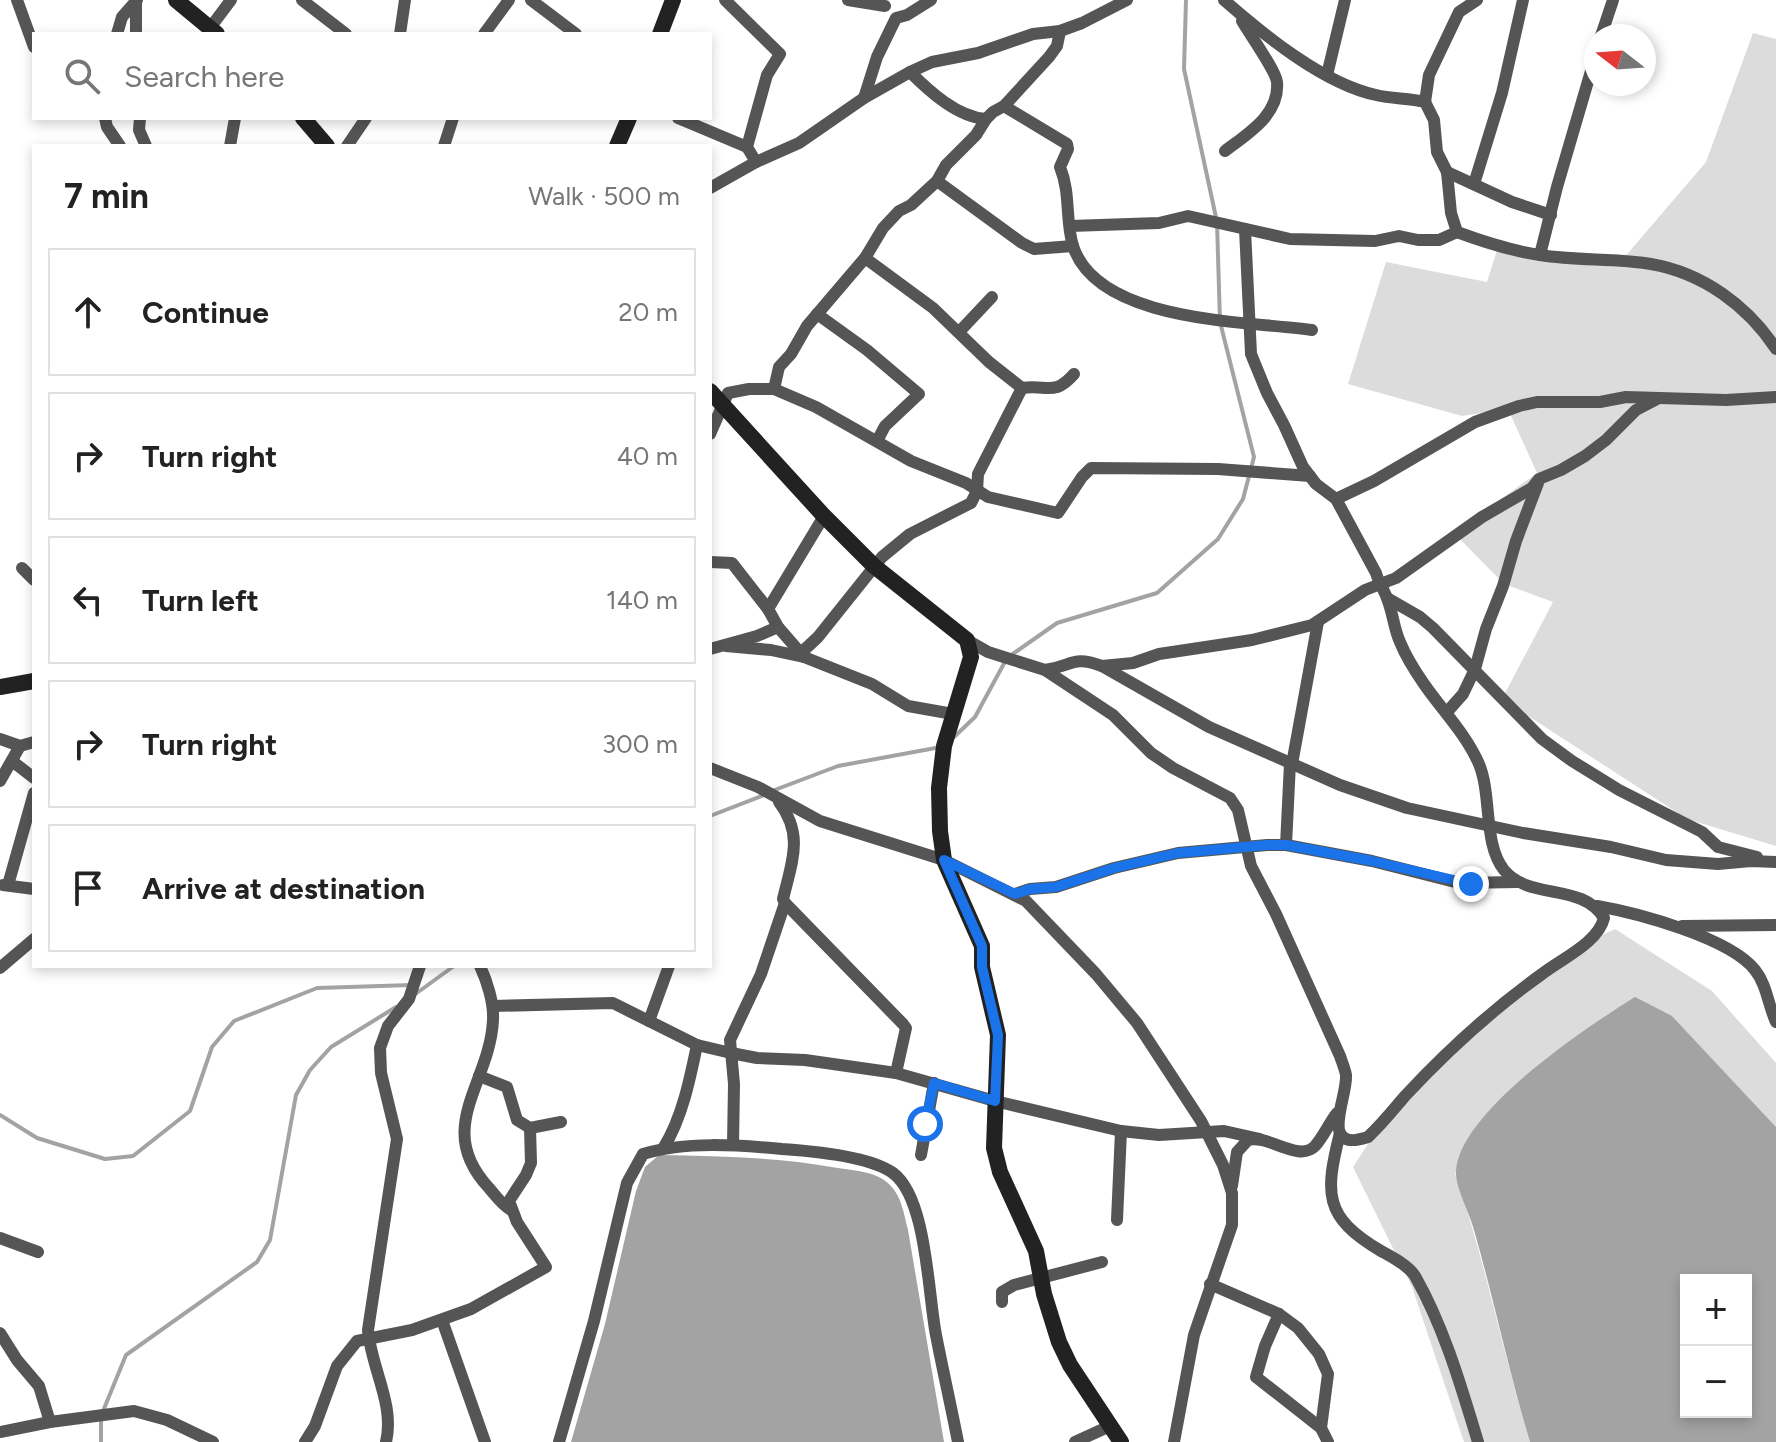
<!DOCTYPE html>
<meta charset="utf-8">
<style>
:root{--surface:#fff;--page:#f2f2f2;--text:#222;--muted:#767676;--line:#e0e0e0}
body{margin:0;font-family:Figtree,sans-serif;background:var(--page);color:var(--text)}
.controls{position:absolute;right:24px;bottom:24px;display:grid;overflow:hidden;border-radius:0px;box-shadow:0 4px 12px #0003}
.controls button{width:72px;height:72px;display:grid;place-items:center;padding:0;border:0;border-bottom:2px solid var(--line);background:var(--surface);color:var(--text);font:40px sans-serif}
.compass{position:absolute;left:1584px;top:24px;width:72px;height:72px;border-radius:50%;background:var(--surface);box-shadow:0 4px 12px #0003;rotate:287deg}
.stop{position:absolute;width:24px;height:24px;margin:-18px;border:6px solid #1a73e8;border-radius:50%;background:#fff}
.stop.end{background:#1a73e8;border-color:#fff;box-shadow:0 2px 8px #0008}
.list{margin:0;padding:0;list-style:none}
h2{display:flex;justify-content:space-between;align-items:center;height:104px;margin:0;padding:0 32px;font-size:34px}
h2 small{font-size:26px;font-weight:400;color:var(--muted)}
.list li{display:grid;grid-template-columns:52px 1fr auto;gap:24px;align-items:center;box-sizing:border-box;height:128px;margin:0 16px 16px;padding:0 16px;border:2px solid var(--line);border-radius:0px}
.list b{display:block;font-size:30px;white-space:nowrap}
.list em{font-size:26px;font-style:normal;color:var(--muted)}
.icon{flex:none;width:44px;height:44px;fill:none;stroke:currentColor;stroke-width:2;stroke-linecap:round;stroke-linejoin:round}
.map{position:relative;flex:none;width:1776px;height:1442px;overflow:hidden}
.search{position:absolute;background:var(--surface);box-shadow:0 4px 12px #0003;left:32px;top:32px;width:680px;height:88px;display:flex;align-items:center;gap:20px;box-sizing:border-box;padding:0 28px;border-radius:0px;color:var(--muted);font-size:30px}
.panel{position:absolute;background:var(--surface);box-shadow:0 4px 12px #0003;left:32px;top:144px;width:680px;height:824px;border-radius:0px}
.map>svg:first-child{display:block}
</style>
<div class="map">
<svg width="1776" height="1442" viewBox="0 0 1776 1442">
<rect width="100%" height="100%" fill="#fff"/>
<g fill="#dcdcdc">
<polygon points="1753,33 1776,39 1776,846 1687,819 1502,699 1553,602 1504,584 1454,533 1537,473 1508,409 1462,416 1348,384 1386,262 1487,282 1498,247 1623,259 1706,162"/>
<path d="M1615,929l97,62 64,72v64l-104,-111 -217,157c30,88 48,180 75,269h-66l-52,-155 -59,-120 28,-43 117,-118 71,-55z"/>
</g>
<g fill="#a3a3a3" fill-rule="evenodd">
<path d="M1635,997l37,19 104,111v315h-246c-21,-70 -36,-142 -56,-212 -4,-16 -19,-44 -18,-58 2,-60 131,-145 179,-175zM1686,1280h60v132h-60z"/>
<path d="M659,1155c60,1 119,2 179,13 18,3 38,3 52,17 12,12 14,30 18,45l36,212h-373l34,-118 31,-133 9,-24z"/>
</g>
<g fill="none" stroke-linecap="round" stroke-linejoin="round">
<g stroke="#a3a3a3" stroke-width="4">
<polyline points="954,737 975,717 1007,658 1057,623 1157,593 1218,539 1243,499 1254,457 1220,322 1217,222 1184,69 1186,0"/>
<polyline points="772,791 838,766 941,747"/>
<polyline points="710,816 764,795"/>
<polyline points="414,995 454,966"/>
<polyline points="0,1115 37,1138 105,1159 133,1156 190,1111 212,1047 234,1021 317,988 412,985"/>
<polyline points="101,1442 101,1416 126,1355 257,1262 270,1240 296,1095 310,1070 331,1047 396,1007"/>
</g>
<g stroke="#555" stroke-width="12">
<polyline points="17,0 34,47"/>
<polyline points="302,0 346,34"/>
<polyline points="531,0 576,34"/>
<polyline points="725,0 780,54 767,75 747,147 756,162"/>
<polyline points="848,0 885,6"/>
<path d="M1224,0c40,35 100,84 152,95 16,4 32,3 49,7l9,18 3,32 10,20 65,30 39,13"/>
<polyline points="210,28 231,0"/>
<polyline points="117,34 122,17 137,0"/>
<polyline points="136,34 136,0"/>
<polyline points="400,34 405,0"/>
<polyline points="484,34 509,0"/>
<polyline points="1601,36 1613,0"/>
<path d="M910,72c19,19 47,45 76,47"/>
<polyline points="1327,75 1345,0"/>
<polyline points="864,98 877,57 896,18 907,15 931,0"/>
<polyline points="1425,102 1429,75 1459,12 1477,0"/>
<path d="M1004,106l63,38 1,5 -8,18c11,27 5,53 13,79 25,77 175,75 239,84"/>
<polyline points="105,118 107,127 120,146"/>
<polyline points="140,118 139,130 146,146"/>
<polyline points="678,118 747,147"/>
<polyline points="230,146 235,118"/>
<polyline points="347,146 366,118"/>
<polyline points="444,146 453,118"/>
<path d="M1225,151c22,-17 55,-36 52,-69 -1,-11 -28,-49 -35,-61"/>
<polyline points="1447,172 1451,213 1457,232"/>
<polyline points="937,181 1022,243 1034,249 1073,246"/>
<polyline points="1474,184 1502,93 1523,0"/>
<polyline points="710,188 756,162 799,143 864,98 910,72 932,62 978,53 1033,34 1060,31 1082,23 1127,0"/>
<polyline points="1070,226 1159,223 1188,216 1290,239 1375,241 1399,236 1418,240 1439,240 1457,232"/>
<path d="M1457,232c27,10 55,19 83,23 37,6 75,3 111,9 52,9 97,42 125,85"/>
<polyline points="1540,255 1557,187 1596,54"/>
<polyline points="817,314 867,350 919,394 885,426 877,441"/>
<polyline points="960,331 992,297"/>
<path d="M1022,388c25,-4 32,9 52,-14"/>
<polyline points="774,389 779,367 791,354 807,326 865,258 883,228 899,211 911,205 937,181 946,165 976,135 986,119 993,112 1004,106 1049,57 1057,46 1060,31"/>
<polyline points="710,434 728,393 749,389 774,389 816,407 911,461 966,483 988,497 1058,513 1082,477 1091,468 1218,469 1310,476"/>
<polyline points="1336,499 1374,481 1475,422 1519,406 1537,402 1600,402 1626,397 1726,400 1776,397"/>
<polyline points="710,562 732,563 768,609 778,627 804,657 872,684 908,706 953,714"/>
<polyline points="22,568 34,580"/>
<polyline points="1387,598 1420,617 1433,628 1542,739 1572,761 1619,790 1702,832 1718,847 1757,857"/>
<polyline points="768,609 824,516"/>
<path d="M967,640l21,12 57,18 68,45 38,38 22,15 57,30 8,12 13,56 25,48 64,142c2,6 5,13 6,19 2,22 -29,79 22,62 14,-13 25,-27 37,-41 41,-44 88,-87 137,-122 19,-15 56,-31 62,-56 -22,-36 -74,-17 -100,-48 -21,-26 -12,-75 -25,-106 -13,-30 -37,-54 -55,-80 -9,-13 -18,-27 -24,-42 -6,-13 -7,-28 -12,-41 -3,-10 -9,-17 -12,-28l-40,-74 -20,-15 -13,-17 -19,-42 -17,-32 -16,-39 -6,-125"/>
<polyline points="726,646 771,650 804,657"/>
<polyline points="710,649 757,636 778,627"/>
<polyline points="802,652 818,637 882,557 910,534 971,503 977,491 978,474 1022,388 989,362 933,308 865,258"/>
<polyline points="1102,666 1133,663 1159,654 1252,640 1312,625 1365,590 1396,578 1482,517 1532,488 1539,479 1561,470 1585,456 1606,440 1636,410 1659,398"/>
<path d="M1045,670c28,-4 27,-15 57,-4l107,61 131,58 67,23 116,25 88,14 55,13 52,4 33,-3 25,1"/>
<polyline points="1447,712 1463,694 1475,669 1486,629 1503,586 1516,541 1538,483"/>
<polyline points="0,739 20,746"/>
<polyline points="12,761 34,778"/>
<polyline points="1292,764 1318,622"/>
<polyline points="710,768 758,787 820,821 944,860 1026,901 1096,974 1137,1023 1201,1121 1223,1165 1232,1193 1232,1225 1194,1335 1174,1442"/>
<polyline points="0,781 20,746 34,742"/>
<polyline points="1286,845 1290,763"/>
<polyline points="3,885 34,889"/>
<polyline points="8,885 34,793"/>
<polyline points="1015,894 1030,889 1056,887 1114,868 1178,853 1267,845 1286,845 1372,861 1459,883 1518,882"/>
<polyline points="785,903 903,1024 906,1028 896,1073"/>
<path d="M1597,906c41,7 133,32 158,64 12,15 13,35 21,52"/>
<polyline points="1682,926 1776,925"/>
<path d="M480,966c7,15 14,37 13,54 -3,64 -60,108 -4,168 7,8 13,17 22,22"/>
<polyline points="0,968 34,939"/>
<polyline points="493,1006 613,1003 697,1045 731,1053 757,1058 805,1060 896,1073 995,1101 1121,1131 1159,1135 1224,1131 1260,1139"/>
<polyline points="649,1021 669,966"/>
<polyline points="479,1076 507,1087 517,1120 530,1128 561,1122"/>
<path d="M1340,1133c-15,60 -17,84 41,118 11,6 27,14 34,25 29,51 46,110 63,166"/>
<path d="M733,1145l1,-61 -4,-44 31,-66 24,-71 -2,-4c9,-38 21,-64 -4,-97"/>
<path d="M664,1147c18,-29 26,-68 33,-102"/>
<polyline points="921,1155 934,1083"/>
<path d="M1232,1186l5,-34 11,-12c20,-6 51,23 67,6 9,-10 14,-23 22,-33"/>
<polyline points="1117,1220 1121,1131"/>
<polyline points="0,1238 38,1252"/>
<polyline points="1210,1284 1279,1314 1298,1328 1319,1354 1328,1374 1321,1428 1328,1442"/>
<polyline points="1002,1302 1002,1292 1014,1285 1102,1262"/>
<polyline points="1279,1314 1265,1346 1256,1377 1321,1428"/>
<polyline points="442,1320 485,1442"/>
<polyline points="0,1333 17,1360 39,1386 50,1422"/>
<polyline points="0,1432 50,1422 134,1411 167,1420 213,1442"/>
<polyline points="305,1442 315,1426 337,1366 357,1341 412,1330 471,1309 546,1267 517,1222 509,1201 526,1175 531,1163 530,1128"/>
<path d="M386,1442c9,-38 -15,-74 -18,-112l29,-191 -16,-66 -1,-25 8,-22 21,-27 11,-33"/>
<path d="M559,1442l35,-121 33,-138 16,-29c42,-13 95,-9 139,-5 30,2 87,7 111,24 34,25 35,122 43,162 7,36 15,71 22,107"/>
<polyline points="1075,1442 1110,1426"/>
</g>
<g stroke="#222" stroke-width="16">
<polyline points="176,0 217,34"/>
<polyline points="660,34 673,0"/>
<polyline points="303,118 327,146"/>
<polyline points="617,146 629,118"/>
<polyline points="710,391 824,516 874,566 967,640 971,657 944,746 939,788 940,831 944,860 982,946 982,967 998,1035 994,1148 1000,1172 1036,1251 1044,1294 1059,1342 1070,1365 1121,1442"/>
<polyline points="0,687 34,681"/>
</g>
</g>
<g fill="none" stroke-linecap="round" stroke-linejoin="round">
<polyline stroke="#1a73e8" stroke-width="10" points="925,1124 934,1083 995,1101 998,1035 982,967 982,946 944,860 1015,894 1030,889 1056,887 1114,868 1178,853 1267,845 1286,845 1372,861 1471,884"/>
</g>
</svg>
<div class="controls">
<button>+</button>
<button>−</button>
</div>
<svg class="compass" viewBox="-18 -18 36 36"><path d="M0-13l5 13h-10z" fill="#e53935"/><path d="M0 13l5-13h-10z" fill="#767676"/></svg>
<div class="stop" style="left:925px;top:1124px"></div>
<div class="stop end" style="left:1471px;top:884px"></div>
<div class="search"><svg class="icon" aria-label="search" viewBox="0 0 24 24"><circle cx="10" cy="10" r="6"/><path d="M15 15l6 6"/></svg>Search here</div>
<section class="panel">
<h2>7 min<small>Walk · 500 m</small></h2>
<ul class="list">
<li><svg class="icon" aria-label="ahead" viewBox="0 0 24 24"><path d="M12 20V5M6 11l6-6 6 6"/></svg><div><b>Continue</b></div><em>20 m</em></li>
<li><svg class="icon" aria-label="right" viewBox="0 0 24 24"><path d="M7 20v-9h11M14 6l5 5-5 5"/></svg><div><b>Turn right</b></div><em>40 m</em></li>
<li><svg class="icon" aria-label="left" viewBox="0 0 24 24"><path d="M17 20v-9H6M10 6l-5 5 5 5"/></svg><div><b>Turn left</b></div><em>140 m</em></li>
<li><svg class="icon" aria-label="right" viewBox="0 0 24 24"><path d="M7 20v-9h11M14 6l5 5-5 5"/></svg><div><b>Turn right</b></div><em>300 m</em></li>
<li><svg class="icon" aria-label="arrive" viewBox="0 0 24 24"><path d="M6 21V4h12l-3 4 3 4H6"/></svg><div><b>Arrive at destination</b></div></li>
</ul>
</section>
</div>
